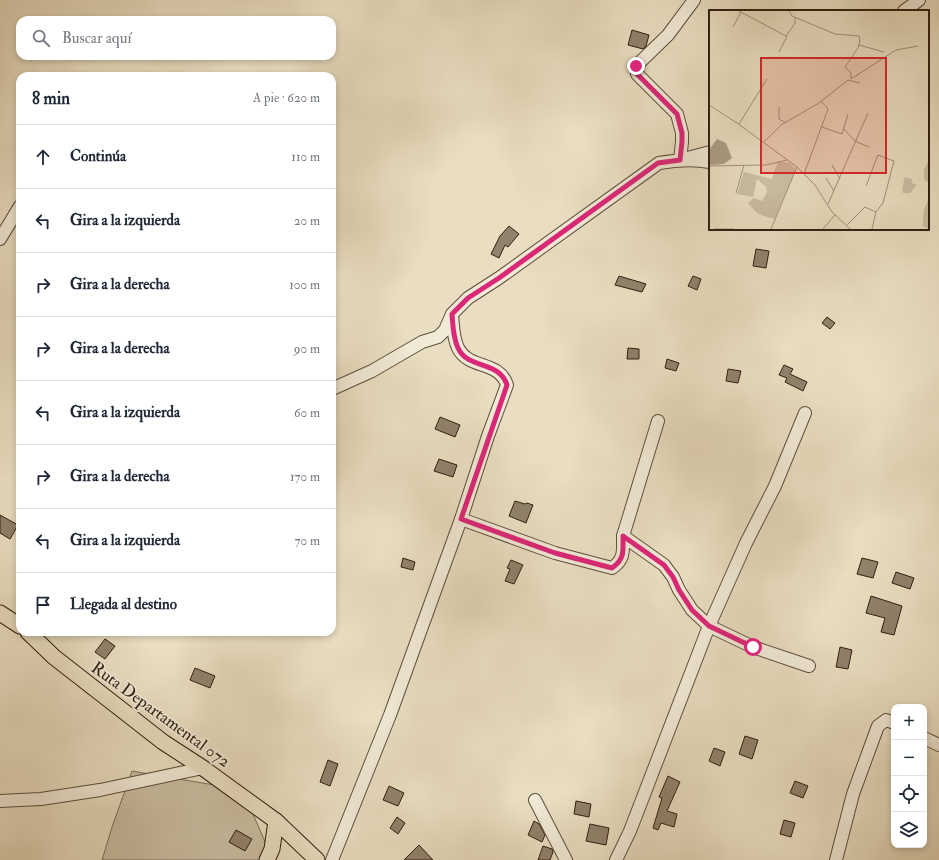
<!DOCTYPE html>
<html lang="es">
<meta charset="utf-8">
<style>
:root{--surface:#fff;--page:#f6f6f7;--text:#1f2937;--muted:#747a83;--line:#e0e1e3}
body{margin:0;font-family:"IM FELL Double Pica",serif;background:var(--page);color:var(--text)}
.controls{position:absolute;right:12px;bottom:12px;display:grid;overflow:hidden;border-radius:8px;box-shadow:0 2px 6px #0003}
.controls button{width:36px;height:36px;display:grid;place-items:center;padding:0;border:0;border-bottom:1px solid var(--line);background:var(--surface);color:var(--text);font:20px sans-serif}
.stop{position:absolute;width:12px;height:12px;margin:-9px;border:3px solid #db2777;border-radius:50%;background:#fff}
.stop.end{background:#db2777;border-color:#fff;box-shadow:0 1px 4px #0008}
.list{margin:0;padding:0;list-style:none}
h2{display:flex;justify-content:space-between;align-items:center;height:52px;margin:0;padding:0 16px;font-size:17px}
h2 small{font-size:13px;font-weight:400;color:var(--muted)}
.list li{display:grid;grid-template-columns:26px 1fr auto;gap:12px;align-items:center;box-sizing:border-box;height:64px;padding:0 16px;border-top:1px solid var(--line)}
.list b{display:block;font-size:15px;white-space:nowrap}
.list em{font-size:13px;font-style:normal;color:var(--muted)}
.icon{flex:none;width:22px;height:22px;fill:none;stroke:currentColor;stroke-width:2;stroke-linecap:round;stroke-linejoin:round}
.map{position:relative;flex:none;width:939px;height:860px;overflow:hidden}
.search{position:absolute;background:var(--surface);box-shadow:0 2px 6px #0003;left:16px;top:16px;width:320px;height:44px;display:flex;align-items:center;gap:10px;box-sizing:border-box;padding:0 14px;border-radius:12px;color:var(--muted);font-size:15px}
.panel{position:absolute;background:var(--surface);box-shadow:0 2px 6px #0003;left:16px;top:72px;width:320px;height:564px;border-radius:12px}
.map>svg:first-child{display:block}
</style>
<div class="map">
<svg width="939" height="860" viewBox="0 0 939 860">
<rect width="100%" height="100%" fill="#e9dec1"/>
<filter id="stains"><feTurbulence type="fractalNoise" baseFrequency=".005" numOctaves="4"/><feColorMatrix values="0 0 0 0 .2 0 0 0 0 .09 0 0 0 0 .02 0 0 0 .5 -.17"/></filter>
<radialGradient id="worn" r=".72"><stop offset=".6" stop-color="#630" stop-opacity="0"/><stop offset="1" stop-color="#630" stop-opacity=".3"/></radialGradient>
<polygon fill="#cabea3" stroke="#7d6e5a" points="132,771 220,786 253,814 266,844 260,860 102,860 112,827"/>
<g fill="#90826c" stroke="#301f10">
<polygon points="632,30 649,35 646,46 643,49 628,45"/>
<polygon points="509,226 519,234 508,247 505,245 499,258 491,254 500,236"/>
<polygon points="756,249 769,251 766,268 753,266"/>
<polygon points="619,276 646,284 642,292 615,285"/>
<polygon points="693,276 701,279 697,290 688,286"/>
<polygon points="827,317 835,323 830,329 822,323"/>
<polygon points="628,348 639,349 639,359 627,359"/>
<polygon points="667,359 679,363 676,371 665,368"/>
<polygon points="784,365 793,369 790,374 807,382 803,391 785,382 787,378 779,375"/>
<polygon points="728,369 741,371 738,383 726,381"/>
<polygon points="440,417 460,425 455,437 435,429"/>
<polygon points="439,459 457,465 453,477 434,471"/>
<polygon points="515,501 525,504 527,503 533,505 526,523 509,516"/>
<polygon points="0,515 18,525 10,539 0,533"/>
<polygon points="403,558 415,562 413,570 401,567"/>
<polygon points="862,558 878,562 873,578 857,574"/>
<polygon points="511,560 523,565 514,584 505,581 510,569 507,568"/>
<polygon points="896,572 914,578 910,589 892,583"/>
<polygon points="871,596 902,606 894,635 881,632 885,618 866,613"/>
<polygon points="105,639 115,646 105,659 95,652"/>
<polygon points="840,647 852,650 848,669 836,667"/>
<polygon points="195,668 215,676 210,688 190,680"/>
<polygon points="745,736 758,740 752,759 739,754"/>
<polygon points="714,748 725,752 720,766 709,761"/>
<polygon points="328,760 338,764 330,786 320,782"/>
<polygon points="668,776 680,782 667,811 677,814 674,827 661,823 658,830 653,828 662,798 659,797"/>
<polygon points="795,781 808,786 803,798 790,793"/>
<polygon points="389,786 404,793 398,806 383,800"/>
<polygon points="576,801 591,804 589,817 574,814"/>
<polygon points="397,817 405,823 398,834 390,828"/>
<polygon points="784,820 795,823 791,837 780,834"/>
<polygon points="534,821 539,824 545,835 542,842 528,835"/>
<polygon points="590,824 609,828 606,845 586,841"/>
<polygon points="236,830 252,839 245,851 229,842"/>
<polygon points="419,845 433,860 404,860"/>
<polygon points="543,846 552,849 553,852 550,860 538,860"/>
</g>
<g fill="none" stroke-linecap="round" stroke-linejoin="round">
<defs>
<g id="minor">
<polyline points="694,0 668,35 636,66 637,74 677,114 682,133 682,142 680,160 710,152"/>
<polyline points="904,11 919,0"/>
<polyline points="0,239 20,206"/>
<path d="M332,389l40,-18 50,-29 16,-5 7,-7 7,-16 16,-16 31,-20 160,-115c17,-3 34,-4 51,-1"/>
<path d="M461,519l94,34 57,15c13,-9 11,-17 11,-32l35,-115"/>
<polyline points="623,536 664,565 673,577 679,590 692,610 709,626 753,647 809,666"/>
<polyline points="924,738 939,745"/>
<polyline points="535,800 566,860"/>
<polyline points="0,801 41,799 100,790 203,768"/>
<path d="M332,860l58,-145 71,-196 27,-83 19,-51c-8,-25 -38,-15 -49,-37 -5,-10 -5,-23 -6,-34"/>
<polyline points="616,860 630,831 709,626 746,543 775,486 805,413"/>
<polyline points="836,860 853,794 878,726 886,720 894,723"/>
</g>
<g id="major">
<polyline points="0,613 20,626"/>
<polyline points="28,632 54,657 163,742 203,768 276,821 317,860"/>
<polyline points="267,860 272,849 276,821"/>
</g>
</defs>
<use href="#minor" stroke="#5e4f3c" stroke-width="14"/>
<use href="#major" stroke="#301f10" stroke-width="17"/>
<use href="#minor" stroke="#f1ead7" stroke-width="12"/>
<use href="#major" stroke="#e9dec1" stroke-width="15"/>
</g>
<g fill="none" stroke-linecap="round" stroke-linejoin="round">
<path stroke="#db2777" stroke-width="5" d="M636,66l1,8 40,40 5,19v9l-2,18 -22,3 -159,115 -31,20 -16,16c1,12 1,24 6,34 10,22 41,12 49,37l-46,134 94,34 57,15c13,-9 11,-17 11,-32l41,29 9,12 6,13 13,20 17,16 44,21"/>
</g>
<g text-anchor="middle" stroke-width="4" stroke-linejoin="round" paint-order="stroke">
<g font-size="17" fill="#301f10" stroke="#f1ead7">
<text transform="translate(161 714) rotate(36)" y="6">Ruta Departamental 072</text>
</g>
</g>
<g transform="translate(709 10)">
<rect width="220" height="220" fill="#e9dec1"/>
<path d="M220,149v22l-2,1 -3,-3v-9zM69,151l12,2 6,7 -21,48h-5l-13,-5 -9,-10 6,-5 8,3 5,-9 -1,-5 -9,-8 -4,18 -16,-3 7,-22 28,7zM196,167l7,2v4l5,2 -7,8h-7l-1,-4zM220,188v25l-1,6 -5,-3v-5l1,-12z" fill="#cabea3"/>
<path d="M8,129l9,4 6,15 -8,6 -12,1 -3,-1v-14z" fill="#aa9d85"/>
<path fill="none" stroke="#9f927a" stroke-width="1" d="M30,1l47,25 9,-13v-5M80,1l3,5 43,18 24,2 1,5 -2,7 -13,19 6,6v6l45,-29 22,-4M24,17l8,-15M150,35l25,7M70,42l8,-16M0,95l28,18 60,44 18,18 17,27 18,17M70,97v12l7,4M30,114l28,-45M113,117l20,7 6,-20M135,119l11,12 14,6M55,132l17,-17 38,-22 29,-23 12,3M123,155l8,14M0,156l57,-1 21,-5M95,164l24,-65 -7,-8M117,168l8,13M157,176l12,-31 16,6 -11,42 -7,9 -4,17M27,183l8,-28M119,194l40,-91M138,215l18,-18 11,5M5,219h20M62,219l26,-62M114,219l12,-14"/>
<path fill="#d62828" fill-opacity="0.15" stroke="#d62828" stroke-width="2" d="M52,48h125v115h-125z"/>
<rect width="220" height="220" fill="none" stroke="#301f10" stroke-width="2"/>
</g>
<rect width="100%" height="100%" filter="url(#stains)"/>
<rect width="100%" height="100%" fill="url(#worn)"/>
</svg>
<div class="controls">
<button>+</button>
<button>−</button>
<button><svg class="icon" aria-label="locate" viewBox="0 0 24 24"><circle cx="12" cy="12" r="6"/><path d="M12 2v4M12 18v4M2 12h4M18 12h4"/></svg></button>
<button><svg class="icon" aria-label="layers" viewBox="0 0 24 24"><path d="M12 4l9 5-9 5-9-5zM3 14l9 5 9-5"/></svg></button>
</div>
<div class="stop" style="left:753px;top:647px"></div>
<div class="stop end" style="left:636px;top:66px"></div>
<div class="search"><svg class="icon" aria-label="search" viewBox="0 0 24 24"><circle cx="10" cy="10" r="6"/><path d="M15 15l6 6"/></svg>Buscar aquí</div>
<section class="panel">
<h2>8 min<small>A pie · 620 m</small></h2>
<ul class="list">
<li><svg class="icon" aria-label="ahead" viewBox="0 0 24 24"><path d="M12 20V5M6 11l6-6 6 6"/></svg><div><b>Continúa</b></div><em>110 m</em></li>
<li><svg class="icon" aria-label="left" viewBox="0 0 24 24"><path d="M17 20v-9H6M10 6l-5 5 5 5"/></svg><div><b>Gira a la izquierda</b></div><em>20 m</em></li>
<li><svg class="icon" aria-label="right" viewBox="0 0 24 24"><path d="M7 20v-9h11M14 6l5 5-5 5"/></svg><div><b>Gira a la derecha</b></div><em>100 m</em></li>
<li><svg class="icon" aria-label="right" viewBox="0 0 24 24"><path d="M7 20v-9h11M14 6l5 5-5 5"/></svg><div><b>Gira a la derecha</b></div><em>90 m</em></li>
<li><svg class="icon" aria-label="left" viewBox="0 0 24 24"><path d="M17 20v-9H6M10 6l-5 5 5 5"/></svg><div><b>Gira a la izquierda</b></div><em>60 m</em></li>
<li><svg class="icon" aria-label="right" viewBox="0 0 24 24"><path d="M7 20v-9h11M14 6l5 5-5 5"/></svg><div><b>Gira a la derecha</b></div><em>170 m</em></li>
<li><svg class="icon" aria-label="left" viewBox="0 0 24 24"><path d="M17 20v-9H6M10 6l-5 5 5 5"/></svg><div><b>Gira a la izquierda</b></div><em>70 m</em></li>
<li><svg class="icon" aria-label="arrive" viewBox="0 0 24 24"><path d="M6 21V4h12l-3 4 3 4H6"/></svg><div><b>Llegada al destino</b></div></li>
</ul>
</section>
</div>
